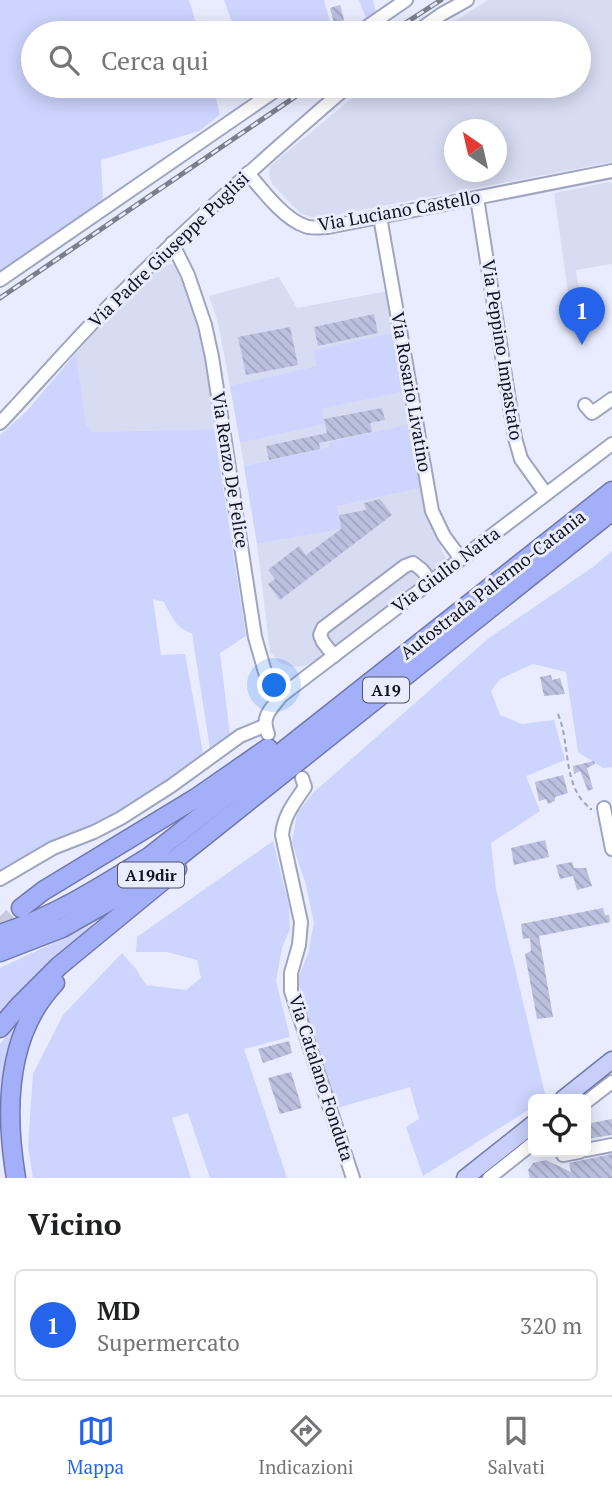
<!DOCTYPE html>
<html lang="it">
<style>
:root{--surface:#fff;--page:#f2f2f2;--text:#202124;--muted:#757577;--line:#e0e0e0;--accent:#2563eb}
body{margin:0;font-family:"PT Serif",serif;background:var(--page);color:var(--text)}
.controls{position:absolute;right:21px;bottom:21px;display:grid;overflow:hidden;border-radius:10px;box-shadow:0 4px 18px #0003}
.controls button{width:63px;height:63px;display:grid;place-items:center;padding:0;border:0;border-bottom:2px solid var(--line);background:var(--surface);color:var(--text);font:35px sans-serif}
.compass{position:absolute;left:444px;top:119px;width:63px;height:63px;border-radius:50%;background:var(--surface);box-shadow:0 4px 18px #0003;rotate:326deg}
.you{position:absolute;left:275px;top:686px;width:24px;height:24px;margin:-18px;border:5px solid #fff;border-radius:50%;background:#1a73e8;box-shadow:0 0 0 10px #1a73e833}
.badge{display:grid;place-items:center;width:46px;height:46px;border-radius:50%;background:var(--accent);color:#fff;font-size:23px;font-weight:700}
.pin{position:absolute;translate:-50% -58px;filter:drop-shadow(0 2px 4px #0008)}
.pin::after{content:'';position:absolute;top:37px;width:24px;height:21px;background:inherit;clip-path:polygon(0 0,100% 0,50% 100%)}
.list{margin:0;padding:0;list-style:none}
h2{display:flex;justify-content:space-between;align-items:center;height:91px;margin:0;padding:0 28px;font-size:30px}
h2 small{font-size:23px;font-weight:400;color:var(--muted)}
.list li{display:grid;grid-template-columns:46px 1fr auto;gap:21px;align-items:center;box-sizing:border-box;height:112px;margin:0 14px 14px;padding:0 14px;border:2px solid var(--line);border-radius:10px}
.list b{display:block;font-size:26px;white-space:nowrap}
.list p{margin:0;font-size:23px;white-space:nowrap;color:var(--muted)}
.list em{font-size:23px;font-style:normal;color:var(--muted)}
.icon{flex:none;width:38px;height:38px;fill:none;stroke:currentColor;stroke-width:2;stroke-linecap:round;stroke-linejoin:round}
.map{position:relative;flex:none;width:612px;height:1178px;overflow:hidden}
.search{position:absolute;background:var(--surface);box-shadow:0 4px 18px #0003;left:21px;right:21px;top:21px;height:77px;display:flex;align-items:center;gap:18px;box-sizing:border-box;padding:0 24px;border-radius:38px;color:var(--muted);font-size:26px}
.sheet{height:217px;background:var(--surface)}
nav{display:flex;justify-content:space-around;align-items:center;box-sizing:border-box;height:98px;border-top:2px solid var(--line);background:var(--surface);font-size:19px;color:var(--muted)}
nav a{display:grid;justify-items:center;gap:4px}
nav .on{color:var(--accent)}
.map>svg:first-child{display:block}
</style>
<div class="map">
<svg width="612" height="1178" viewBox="0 0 612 1178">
<defs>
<pattern id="building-back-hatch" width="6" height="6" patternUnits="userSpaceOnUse" patternTransform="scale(1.75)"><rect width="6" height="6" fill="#bac0de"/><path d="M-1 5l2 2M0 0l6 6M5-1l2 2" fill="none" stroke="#9fa4be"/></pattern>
</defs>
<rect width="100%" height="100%" fill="#e8ecfe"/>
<g fill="#d8dcf2" fill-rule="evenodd">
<path d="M488,0h124v162l-277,53 -23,2 -12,-4 -28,-29 -3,-9 1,-9 97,-80h212v-53h-144zM454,130h42v42h-42z"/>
<polygon points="609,182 612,183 612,264 576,270 581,307 570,306 554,193"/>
<polygon points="171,264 177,266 182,271 199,322 207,355 216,422 214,429 93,432 86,424 76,353 108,317 159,267"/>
<polygon points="279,277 297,308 388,291 395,332 313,350 316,366 230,386 218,323 209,296"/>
<polygon points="405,391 410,424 329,442 329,447 244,466 240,443 325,424 322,409"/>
<polygon points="421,488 426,515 447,561 316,661 304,666 291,667 280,663 270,652 257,544 340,529 337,506"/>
</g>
<g fill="#cdd4fd">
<polygon points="0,0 189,0 199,33 33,33 33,86 213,86 220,115 199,131 101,160 103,204 0,274"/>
<polygon points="224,0 324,0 333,33 230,33 235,31"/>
<polygon points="359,0 373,0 376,13 366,18"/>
<polygon points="395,332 405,391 322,409 325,424 240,443 230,386 316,366 313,350"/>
<path d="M76,353l10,71 7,8 121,-3 32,207 -26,17 10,82 -20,14 -18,-116c-16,-4 -21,-18 -28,-31l-11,-3 8,56 24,-1 18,99 -10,10 -47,33 -44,25 -59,26 -43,23v-435l26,-23z"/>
<polygon points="410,424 421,488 337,506 341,529 257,544 244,466 329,447 329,442"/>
<polygon points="612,551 612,767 603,768 578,752 566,672 533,664 500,679 491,691 500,715 522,724 554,720 565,760 526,776 540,811 491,843 496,889 546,1098 533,1099 533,1107 423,1176 406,1127 419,1119 410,1087 337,1108 301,998 298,978 308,954 314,923 306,885 292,842 297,813 314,792 489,638 593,567"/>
<polygon points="273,841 289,906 290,929 282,948 276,981 290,1037 244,1049 287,1178 210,1178 188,1113 172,1118 191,1178 33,1178 28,1147 33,1074 63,1015 122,953 136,969 146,985 186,990 201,978 197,960 167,952 136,952 137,937"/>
<polygon points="98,922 0,1016 0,968"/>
<polygon points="26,1013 8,1052 0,1101 0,1044"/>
</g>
<g fill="url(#building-back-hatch)">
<polygon points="340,5 346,27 336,30 330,8"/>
<polygon points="374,314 378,333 318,346 314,327"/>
<polygon points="290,327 298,365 246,375 238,337"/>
<polygon points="382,408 385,420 370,423 372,432 319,443 320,449 269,460 266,446 327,433 324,419"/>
<polygon points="380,499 392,515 280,600 268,584 275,579 268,570 299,546 306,555 341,529 339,515 366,510 364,503"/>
<polygon points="551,675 552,680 560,678 565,694 544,696 540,677"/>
<polygon points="594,761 595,764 587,768 593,789 588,791 580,771 574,774 573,766"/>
<polygon points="563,775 568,793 555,797 555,801 548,804 546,799 539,801 535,782"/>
<polygon points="545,840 549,857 514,865 511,848"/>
<polygon points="572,862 574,868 586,868 592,886 577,890 573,876 560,879 556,865"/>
<polygon points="603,908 605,915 609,915 610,922 539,936 553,1017 537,1019 525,954 531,951 530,938 523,939 521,924"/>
<polygon points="289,1041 292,1053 263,1063 258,1049"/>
<polygon points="291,1072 302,1108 280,1114 268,1078"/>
<polygon points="612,1119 612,1135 586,1139 586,1124"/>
<polygon points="612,1154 612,1178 530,1178 528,1170 533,1163 546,1160 571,1172 569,1163"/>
</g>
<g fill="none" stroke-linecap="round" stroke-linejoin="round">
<polyline stroke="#c8cbdc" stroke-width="18" stroke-dasharray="18 9" stroke-linecap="butt" points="0,929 21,908"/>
<defs>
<g id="minor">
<polyline points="358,33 406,0"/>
<polyline points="415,33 442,14 467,0"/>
<path d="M248,173c14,17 36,46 57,53 7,3 16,1 23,1l284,-56"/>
<polyline points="477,198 515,438 521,459 546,494"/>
<polyline points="380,217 432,511 444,536 461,559"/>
<polyline points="172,243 188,275 205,325 212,357 255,637 265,672 281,696"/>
<polyline points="0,280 282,86"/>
<polyline points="585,405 592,413 612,399"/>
<path d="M0,423c34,-36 67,-74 101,-109 79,-81 162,-155 247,-228"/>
<polyline points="334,656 323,642 320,635 323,628 405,566 413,563 422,570 431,582"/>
<path d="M268,734c-7,-17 2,-24 13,-38l331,-252"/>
<path d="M302,778l3,9c-11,16 -21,28 -23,48l19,87 -2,23 -8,28v18l62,187"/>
<polyline points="604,808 612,849"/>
<polyline points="0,879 53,848 94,832 121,818 171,786 240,736 264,726"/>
<polyline points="586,1102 612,1082"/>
<polyline points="586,1150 612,1145"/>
<polyline points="563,1155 579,1152"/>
<polyline points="489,1178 533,1143"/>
</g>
<g id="major">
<polyline points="563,1099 612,1060"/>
<polyline points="465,1178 533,1124"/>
</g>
<g id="highway">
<polyline points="21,908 43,891 196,798 268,748"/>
<path d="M0,934c53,-17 101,-47 149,-77l463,-366"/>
<polyline points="0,952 62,928 110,901 177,858 612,511"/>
<polyline points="0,1028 18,1007 59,966 177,869"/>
<path d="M16,1178c-11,-66 -11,-143 39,-195"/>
</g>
</defs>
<use href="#minor" stroke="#9fa4c1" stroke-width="16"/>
<use href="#major" stroke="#7078ac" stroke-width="19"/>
<use href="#highway" stroke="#7078ac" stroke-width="21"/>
<path stroke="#a1a4b4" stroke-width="2" stroke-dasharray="5 3.5" stroke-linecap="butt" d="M558,714c11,26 6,58 21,82 3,5 8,9 11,13h2"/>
<use href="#minor" stroke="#fff" stroke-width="12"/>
<use href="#major" stroke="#c8cffb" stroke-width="16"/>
<use href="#highway" stroke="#a4aff9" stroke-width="18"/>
<defs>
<g id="rail">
<polyline points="390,33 441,0"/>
<polyline points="0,298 311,86"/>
</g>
</defs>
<use href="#rail" stroke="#7b7e8c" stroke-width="5"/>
<use href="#rail" stroke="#e8ecfe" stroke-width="2.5" stroke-dasharray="8" stroke-linecap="butt"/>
</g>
<g text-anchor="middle" stroke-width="6" stroke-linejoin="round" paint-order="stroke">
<g fill="#e8ecfe" stroke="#515360" stroke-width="2">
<rect x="363" y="677.5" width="46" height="25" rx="5"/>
<rect x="118" y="862.5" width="66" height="25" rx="5"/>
</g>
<g font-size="16" font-weight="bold" fill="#10121c">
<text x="386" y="696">A19</text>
<text x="151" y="881">A19dir</text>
</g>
<g font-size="18" fill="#10121c" stroke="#e8ecfe">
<text transform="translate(399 211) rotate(-10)" y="6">Via Luciano Castello</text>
<text transform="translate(169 250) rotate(-44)" y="6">Via Padre Giuseppe Puglisi</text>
<text transform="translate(502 350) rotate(81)" y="6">Via Peppino Impastato</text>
<text transform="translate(411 392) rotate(80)" y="6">Via Rosario Livatino</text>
<text transform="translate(230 470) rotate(81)" y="6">Via Renzo De Felice</text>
<text transform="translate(446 570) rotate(-37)" y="6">Via Giulio Natta</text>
<text transform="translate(493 585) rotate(-38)" y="6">Autostrada Palermo-Catania</text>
<text transform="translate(321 1078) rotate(72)" y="6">Via Catalano Fonduta</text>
</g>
</g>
</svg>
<div class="controls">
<button><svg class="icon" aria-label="locate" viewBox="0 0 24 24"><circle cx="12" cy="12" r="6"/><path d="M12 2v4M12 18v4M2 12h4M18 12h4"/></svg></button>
</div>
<svg class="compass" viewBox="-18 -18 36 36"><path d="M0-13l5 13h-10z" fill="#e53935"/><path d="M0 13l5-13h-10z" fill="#757577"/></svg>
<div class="you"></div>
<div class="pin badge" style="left:582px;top:345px">1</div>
<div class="search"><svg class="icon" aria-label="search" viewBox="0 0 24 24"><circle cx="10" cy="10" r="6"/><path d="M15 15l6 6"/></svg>Cerca qui</div>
</div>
<section class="sheet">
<h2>Vicino<small></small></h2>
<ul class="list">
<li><span class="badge">1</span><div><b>MD</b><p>Supermercato</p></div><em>320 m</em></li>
</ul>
</section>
<nav>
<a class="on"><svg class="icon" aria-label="map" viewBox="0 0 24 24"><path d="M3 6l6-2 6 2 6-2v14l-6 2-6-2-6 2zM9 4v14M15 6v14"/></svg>Mappa</a>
<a><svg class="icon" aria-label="directions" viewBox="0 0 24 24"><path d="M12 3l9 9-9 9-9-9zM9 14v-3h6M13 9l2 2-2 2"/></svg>Indicazioni</a>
<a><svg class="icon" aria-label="saved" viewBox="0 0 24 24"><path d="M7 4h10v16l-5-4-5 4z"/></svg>Salvati</a>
</nav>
